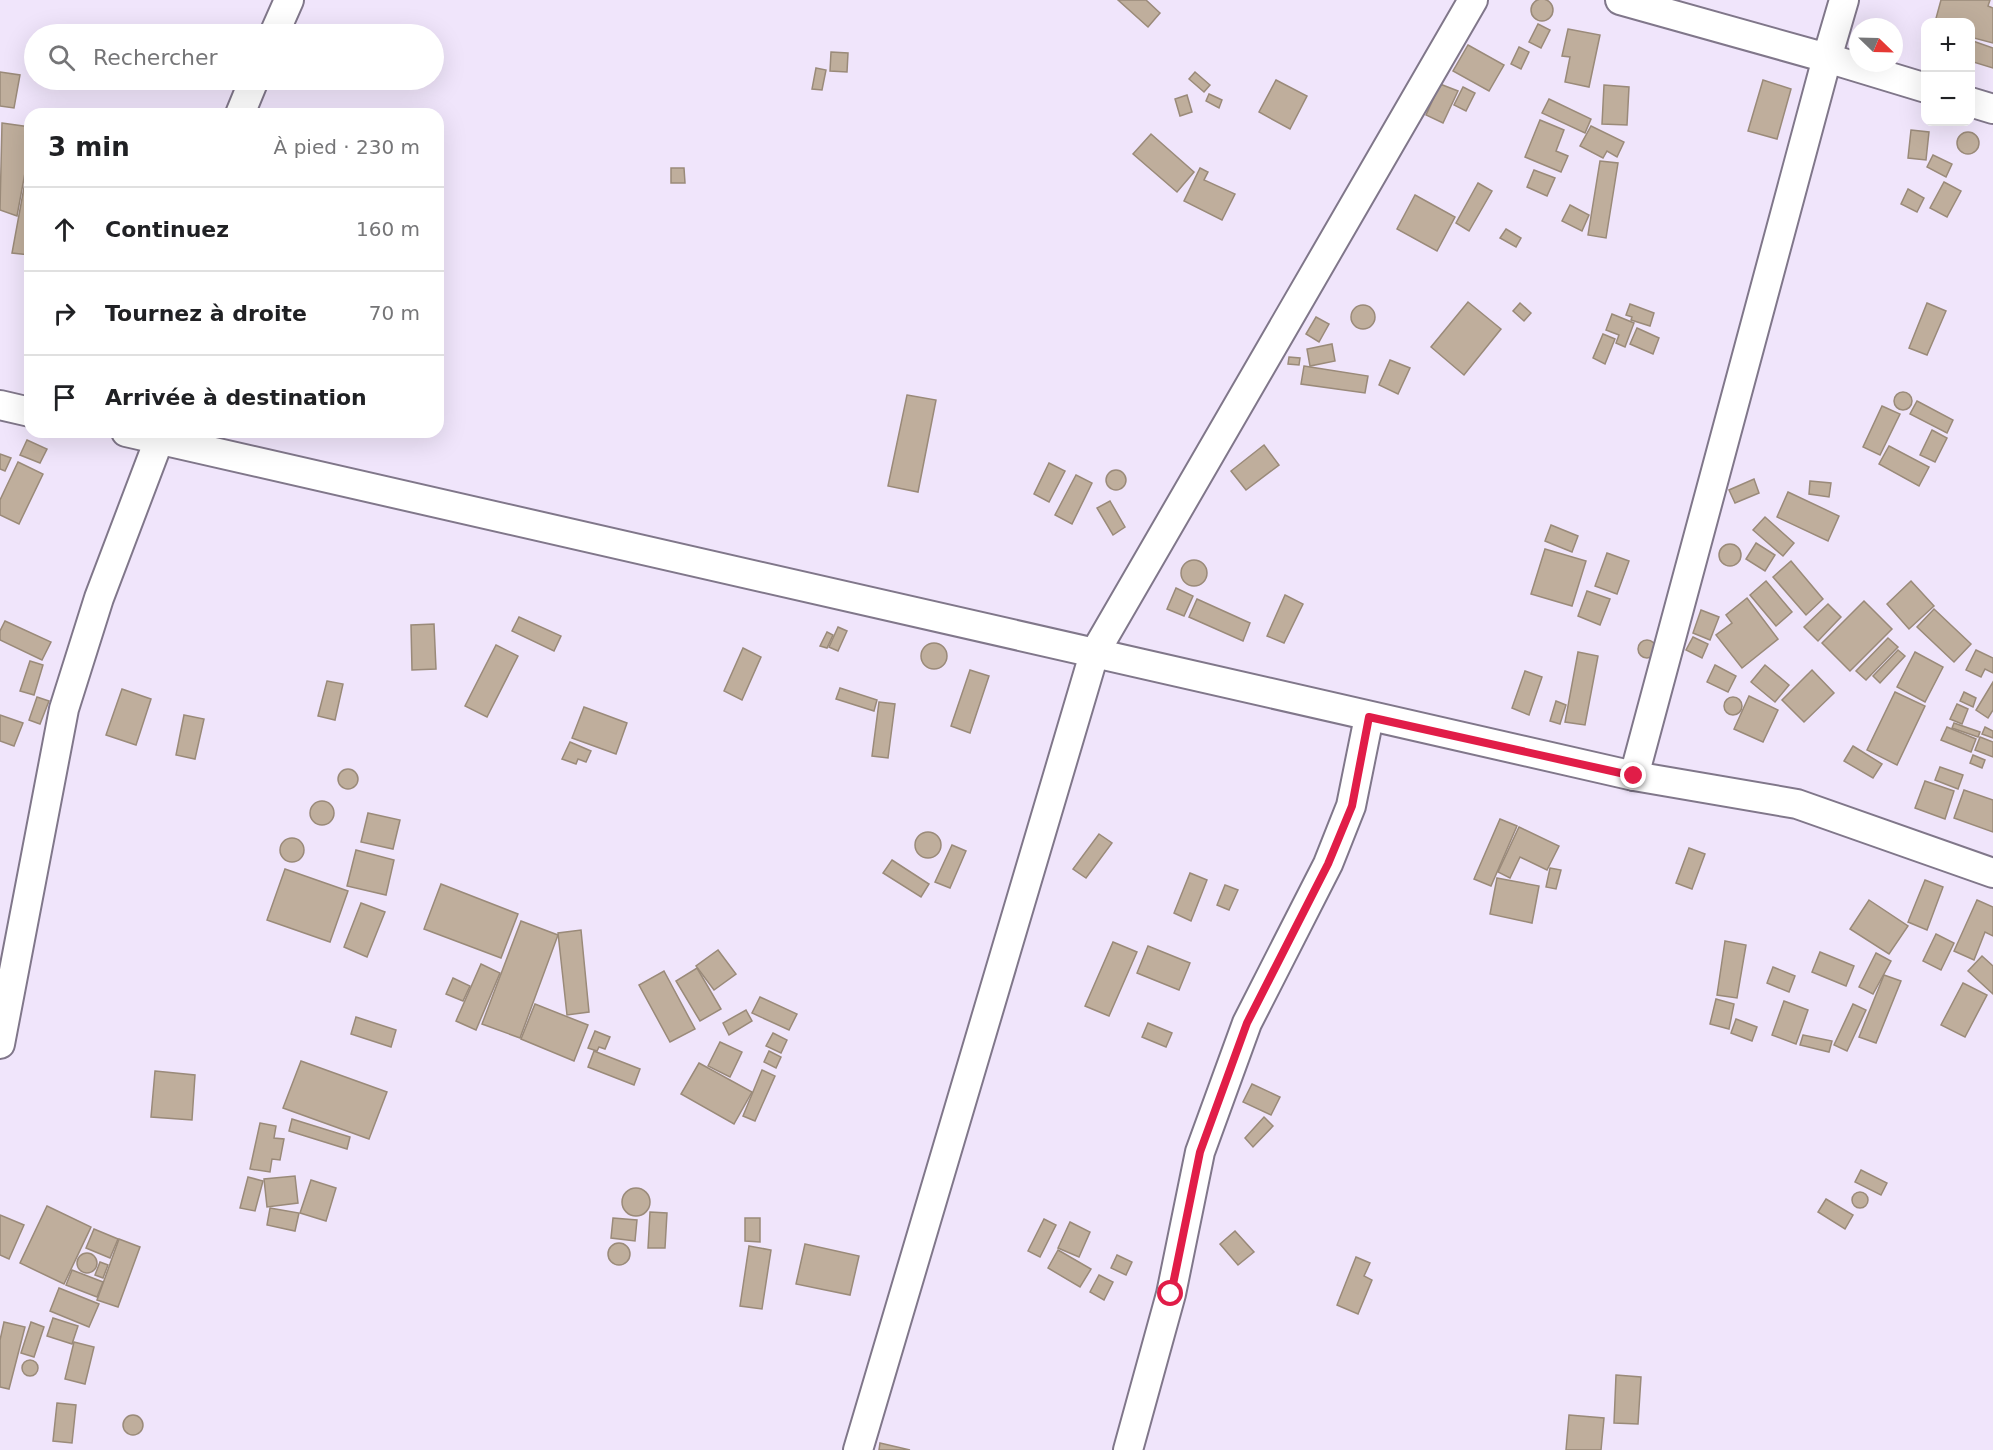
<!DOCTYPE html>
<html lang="fr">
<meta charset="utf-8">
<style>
:root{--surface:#fff;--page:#f2f2f2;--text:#202124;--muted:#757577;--line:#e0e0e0}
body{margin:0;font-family:"DejaVu Sans",sans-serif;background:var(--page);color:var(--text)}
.controls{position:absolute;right:18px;top:18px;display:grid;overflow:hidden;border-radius:12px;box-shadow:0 6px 24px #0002}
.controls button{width:54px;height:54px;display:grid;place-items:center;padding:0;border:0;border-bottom:2px solid var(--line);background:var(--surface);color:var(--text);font:30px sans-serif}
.compass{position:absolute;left:1849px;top:18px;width:54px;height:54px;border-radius:50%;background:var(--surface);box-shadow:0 6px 24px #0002;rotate:113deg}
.stop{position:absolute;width:18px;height:18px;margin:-14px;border:4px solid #e11d48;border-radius:50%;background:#fff}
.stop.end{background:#e11d48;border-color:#fff;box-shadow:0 2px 6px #0008}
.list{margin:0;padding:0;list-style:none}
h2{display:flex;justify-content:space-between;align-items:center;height:78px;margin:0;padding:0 24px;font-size:26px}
h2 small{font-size:20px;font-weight:400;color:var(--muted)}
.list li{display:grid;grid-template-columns:39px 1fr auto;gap:18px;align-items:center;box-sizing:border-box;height:84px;padding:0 24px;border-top:2px solid var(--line)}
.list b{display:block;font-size:22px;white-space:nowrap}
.list em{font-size:20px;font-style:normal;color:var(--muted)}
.icon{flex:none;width:33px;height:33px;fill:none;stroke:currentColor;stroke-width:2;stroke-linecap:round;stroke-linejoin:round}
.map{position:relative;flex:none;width:1993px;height:1450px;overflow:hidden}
.search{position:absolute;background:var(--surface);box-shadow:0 6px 24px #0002;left:24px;top:24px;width:420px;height:66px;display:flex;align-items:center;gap:15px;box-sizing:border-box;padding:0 21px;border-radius:33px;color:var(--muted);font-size:22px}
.panel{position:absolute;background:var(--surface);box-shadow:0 6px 24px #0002;left:24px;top:108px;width:420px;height:330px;border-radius:18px}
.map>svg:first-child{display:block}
</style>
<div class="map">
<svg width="1993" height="1450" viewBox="0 0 1993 1450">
<rect width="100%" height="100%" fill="#f0e5fb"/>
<g fill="#bfae9c" stroke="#9a8a79" stroke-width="1.5">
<circle cx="1542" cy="10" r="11"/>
<polygon points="1118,0 1146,0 1160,13 1148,27"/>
<polygon points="1941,0 1990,0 1988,6 1993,8 1993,43 1970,37 1970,22 1935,22"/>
<polygon points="1538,24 1550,30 1541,48 1529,42"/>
<polygon points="1568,29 1600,35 1589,87 1565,82 1570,57 1562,56"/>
<polygon points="1970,40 1993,48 1993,68 1970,61"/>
<polygon points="1468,45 1504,65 1489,91 1453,71"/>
<polygon points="1519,47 1529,52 1521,69 1511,64"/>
<polygon points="831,52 848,53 847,72 830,71"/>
<polygon points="816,68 826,70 822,90 812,89"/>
<polygon points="0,72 20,75 14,108 0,106"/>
<polygon points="1195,72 1210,85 1204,92 1189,79"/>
<polygon points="1276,80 1307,96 1290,129 1259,112"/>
<polygon points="1763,80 1791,89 1777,139 1748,131"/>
<polygon points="1440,84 1458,91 1443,123 1426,115"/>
<polygon points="1604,85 1629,87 1627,125 1602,124"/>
<polygon points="1463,87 1475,93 1466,111 1454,105"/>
<polygon points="1209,94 1222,100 1219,108 1206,101"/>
<polygon points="1187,95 1192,112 1180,116 1175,99"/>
<polygon points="1549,99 1591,119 1585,133 1542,113"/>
<polygon points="1540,120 1564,130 1556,151 1568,156 1561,172 1525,157"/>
<polygon points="2,123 30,127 30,146 17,216 0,210"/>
<polygon points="1591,126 1624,142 1617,157 1607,151 1603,158 1580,146"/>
<polygon points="1911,130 1929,132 1926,160 1908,158"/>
<circle cx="1968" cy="143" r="11"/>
<polygon points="1151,134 1194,172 1177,192 1133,154"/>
<polygon points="30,155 30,255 12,253"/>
<polygon points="1933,155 1952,164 1946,177 1927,167"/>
<polygon points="1600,161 1618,163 1606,238 1588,235"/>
<polygon points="671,168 684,168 685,183 671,183"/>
<polygon points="1200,168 1208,172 1204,180 1235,194 1222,220 1184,201"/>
<polygon points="1534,170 1555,178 1547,196 1527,187"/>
<polygon points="1944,182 1961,191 1947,217 1930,208"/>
<polygon points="1478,183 1492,191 1469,231 1456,223"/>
<polygon points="1908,189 1924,198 1917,212 1901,204"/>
<polygon points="1415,195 1455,217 1437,251 1397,229"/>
<polygon points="1570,205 1589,215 1582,231 1562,221"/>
<polygon points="1506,229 1521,238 1516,247 1500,238"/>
<polygon points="1468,302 1501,329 1464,375 1431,347"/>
<polygon points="1520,303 1531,313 1524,321 1513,311"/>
<polygon points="1927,303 1946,311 1927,355 1909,348"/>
<polygon points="1630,304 1654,313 1650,326 1631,320 1632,317 1626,315"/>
<circle cx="1363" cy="317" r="12"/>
<polygon points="1612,314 1634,323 1625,347 1616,343 1619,335 1606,330"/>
<polygon points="1316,317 1329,324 1319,342 1306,334"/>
<polygon points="1637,328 1659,338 1653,354 1630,344"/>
<polygon points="1603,334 1615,339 1605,364 1593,358"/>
<polygon points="1332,344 1335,361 1310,366 1307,349"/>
<polygon points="1289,357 1300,358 1299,365 1288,364"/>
<polygon points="1390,360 1410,368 1398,394 1379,385"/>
<polygon points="1304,366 1368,376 1365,393 1301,384"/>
<circle cx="1903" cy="401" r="9"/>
<polygon points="907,395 936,400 918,492 888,486"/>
<polygon points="1917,401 1953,420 1947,433 1910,414"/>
<polygon points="1882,406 1900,414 1880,455 1863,447"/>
<polygon points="1932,430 1947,438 1935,462 1920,455"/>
<polygon points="27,440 47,449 40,463 20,455"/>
<polygon points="1264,445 1279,465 1246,490 1231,471"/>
<polygon points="1889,446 1929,467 1919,486 1879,464"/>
<polygon points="0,454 11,458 5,471 0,469"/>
<polygon points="18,462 43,474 19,524 0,515 0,500"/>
<polygon points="1049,463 1065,471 1049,502 1034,494"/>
<circle cx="1116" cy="480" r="10"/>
<polygon points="1076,475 1092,483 1072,524 1055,515"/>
<polygon points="1754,479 1759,493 1735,503 1729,490"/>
<polygon points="1810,481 1831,483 1829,497 1809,494"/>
<polygon points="1788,492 1839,516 1828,541 1777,517"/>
<polygon points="1110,501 1125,527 1113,535 1097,508"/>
<polygon points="1765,517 1794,543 1783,556 1753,530"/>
<polygon points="1551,525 1578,536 1572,552 1545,541"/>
<polygon points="1756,543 1775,555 1765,571 1746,559"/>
<circle cx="1730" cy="555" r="11"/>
<polygon points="1545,549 1586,561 1572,606 1531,594"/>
<polygon points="1607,553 1629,561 1617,594 1595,586"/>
<circle cx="1194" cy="573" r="13"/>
<polygon points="1791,561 1823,599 1806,615 1773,577"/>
<polygon points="1766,581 1792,612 1776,626 1750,595"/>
<polygon points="1911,581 1934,606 1909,629 1887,604"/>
<polygon points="1176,588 1193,596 1184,616 1167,609"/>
<polygon points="1587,591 1610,599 1600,625 1578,616"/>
<polygon points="1285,595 1303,604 1284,643 1267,636"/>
<polygon points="1747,598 1778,639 1742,668 1716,635 1732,623 1726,615"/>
<polygon points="1197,599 1250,623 1243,641 1189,617"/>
<polygon points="1864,601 1892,629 1850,671 1822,643"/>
<polygon points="1828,604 1841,617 1818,641 1804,627"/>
<polygon points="1934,609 1971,644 1954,662 1917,627"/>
<polygon points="1701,610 1719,617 1710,640 1693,633"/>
<polygon points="519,617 561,636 554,651 512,631"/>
<polygon points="5,621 51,642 42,660 0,640 0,631"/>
<polygon points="434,624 436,669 412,670 411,625"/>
<polygon points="838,627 847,631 838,651 829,647"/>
<polygon points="827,632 833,635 827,648 820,646"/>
<polygon points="1693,637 1708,644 1702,658 1686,650"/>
<polygon points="1888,638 1898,647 1866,680 1856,671"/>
<circle cx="1647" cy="649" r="9"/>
<circle cx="934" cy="656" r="13"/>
<polygon points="496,645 518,656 487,717 465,706"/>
<polygon points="743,648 761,657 742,700 724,691"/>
<polygon points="1898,650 1905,656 1880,683 1873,676"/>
<polygon points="1976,650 1993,658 1993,673 1985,669 1981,677 1966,670"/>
<polygon points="1578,652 1598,656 1585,725 1565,722"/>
<polygon points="1915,652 1943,667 1925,702 1897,687"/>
<polygon points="30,661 43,665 34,695 20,691"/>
<polygon points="1715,665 1736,676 1728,692 1707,682"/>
<polygon points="1765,665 1789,685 1775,702 1751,682"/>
<polygon points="970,670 989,676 970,733 951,726"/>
<polygon points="1812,670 1834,693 1804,722 1782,700"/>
<polygon points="1525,671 1542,677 1529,715 1512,708"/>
<polygon points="327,681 343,684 335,720 318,716"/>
<polygon points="1993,682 1993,710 1988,718 1976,710"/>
<polygon points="840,688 877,700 874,711 836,699"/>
<polygon points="122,689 151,699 136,745 106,735"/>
<polygon points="1895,692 1925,706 1897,765 1867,750"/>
<polygon points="1964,692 1976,698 1973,707 1960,701"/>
<polygon points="1749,696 1778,710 1763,742 1734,729"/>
<circle cx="1733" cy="706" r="9"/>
<polygon points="37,697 49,701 40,724 29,720"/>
<polygon points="1556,701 1566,705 1560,724 1550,721"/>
<polygon points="879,702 895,704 888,758 872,756"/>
<polygon points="1957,704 1968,709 1962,724 1950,719"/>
<polygon points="584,707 627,723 616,754 572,738"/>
<polygon points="0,715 23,723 14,746 0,741"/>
<polygon points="184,715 204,719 195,759 176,755"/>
<polygon points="1954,723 1980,732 1978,737 1952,728"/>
<polygon points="1947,727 1976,739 1971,752 1941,740"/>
<polygon points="1985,727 1993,731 1993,738 1982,734"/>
<polygon points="1980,737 1993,742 1993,757 1975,750"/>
<polygon points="570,742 591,751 586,762 578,759 576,764 562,759"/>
<polygon points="1853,746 1882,764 1873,778 1844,761"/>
<polygon points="1973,755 1985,760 1982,768 1970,763"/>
<polygon points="1940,767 1963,775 1958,789 1935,780"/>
<circle cx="348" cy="779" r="10"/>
<polygon points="1925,781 1954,791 1945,819 1915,808"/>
<polygon points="1964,790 1993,800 1993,832 1954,818"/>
<circle cx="322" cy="813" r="12"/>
<polygon points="368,813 400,820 393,849 361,842"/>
<polygon points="1500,819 1517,826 1491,886 1474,879"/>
<polygon points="1519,827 1559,846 1547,870 1520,857 1510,878 1498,872"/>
<circle cx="928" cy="845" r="13"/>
<polygon points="1099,834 1112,843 1086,878 1073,869"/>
<circle cx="292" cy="850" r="12"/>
<polygon points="952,845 966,851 950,888 935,882"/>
<polygon points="1689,848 1705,854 1692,889 1676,883"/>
<polygon points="356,850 394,860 386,895 347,886"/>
<polygon points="892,860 929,884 921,897 883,873"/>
<polygon points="1550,868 1561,870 1556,889 1546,887"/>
<polygon points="285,869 348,891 330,942 267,920"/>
<polygon points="1190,873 1207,880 1191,921 1174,913"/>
<polygon points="1497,878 1539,886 1532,923 1490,914"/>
<polygon points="1925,880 1943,887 1927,930 1908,922"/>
<polygon points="441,884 518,914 501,958 424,929"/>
<polygon points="1225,885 1238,890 1229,910 1217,905"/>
<polygon points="1869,900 1908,926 1889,954 1850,929"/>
<polygon points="1977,900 1993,907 1993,936 1985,932 1974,960 1954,951"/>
<polygon points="361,903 385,912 367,957 344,947"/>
<polygon points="521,921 558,935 520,1038 482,1024"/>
<polygon points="581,930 589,1012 567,1015 558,933"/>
<polygon points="1936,934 1954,943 1941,970 1923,961"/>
<polygon points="1725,941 1746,945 1737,998 1717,995"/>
<polygon points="1113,942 1137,952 1109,1016 1085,1006"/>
<polygon points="1148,946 1190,963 1179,990 1137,973"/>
<polygon points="718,950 736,974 714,990 696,966"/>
<polygon points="1820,952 1854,966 1846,986 1812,972"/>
<polygon points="1876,953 1891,961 1873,994 1859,987"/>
<polygon points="1982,956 1993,966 1993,994 1968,971"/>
<polygon points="481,964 500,973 476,1030 456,1021"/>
<polygon points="1773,967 1795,976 1789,992 1767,983"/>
<polygon points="697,968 721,1009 700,1021 676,981"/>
<polygon points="664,971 695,1029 670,1042 639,985"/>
<polygon points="1884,975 1901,981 1876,1043 1859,1037"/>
<polygon points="453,978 470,986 463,1001 446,994"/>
<polygon points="1963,983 1987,995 1965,1037 1941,1025"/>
<polygon points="760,997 797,1014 789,1030 752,1013"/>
<polygon points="1716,999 1734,1004 1729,1029 1710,1024"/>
<polygon points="1784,1001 1808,1010 1796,1044 1772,1035"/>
<polygon points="535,1004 588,1025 574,1061 521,1039"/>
<polygon points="1853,1004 1866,1010 1847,1051 1834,1045"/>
<polygon points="746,1010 752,1021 729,1035 723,1023"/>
<polygon points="356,1017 396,1030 391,1047 351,1034"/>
<polygon points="1736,1019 1757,1027 1752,1041 1731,1033"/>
<polygon points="1148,1023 1172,1033 1166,1047 1142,1037"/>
<polygon points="595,1031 610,1037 605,1049 599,1047 597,1051 588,1048"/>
<polygon points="773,1033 787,1040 781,1053 766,1046"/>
<polygon points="1803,1035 1832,1041 1829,1052 1800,1045"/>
<polygon points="720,1042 742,1052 730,1077 708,1066"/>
<polygon points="594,1051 640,1069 634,1085 588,1067"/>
<polygon points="769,1051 781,1057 776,1068 764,1062"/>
<polygon points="301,1061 387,1092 369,1139 283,1108"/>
<polygon points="699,1063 752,1092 734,1124 681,1094"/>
<polygon points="762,1070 775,1076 755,1121 743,1116"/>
<polygon points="155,1071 195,1075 192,1120 151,1117"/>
<polygon points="1252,1084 1280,1097 1271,1115 1243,1102"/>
<polygon points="1264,1117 1273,1126 1253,1147 1245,1138"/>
<polygon points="292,1119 350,1137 347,1149 289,1131"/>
<polygon points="260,1123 276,1126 274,1138 284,1139 280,1160 272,1159 270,1172 250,1169"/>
<polygon points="1861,1170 1887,1183 1881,1195 1855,1182"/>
<polygon points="295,1176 298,1203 267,1207 264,1179"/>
<polygon points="248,1177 263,1181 255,1211 240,1208"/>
<polygon points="311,1180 336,1188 326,1221 300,1213"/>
<circle cx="636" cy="1202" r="14"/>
<circle cx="1860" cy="1200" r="8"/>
<polygon points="1826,1199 1853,1215 1845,1229 1818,1212"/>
<polygon points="47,1206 91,1227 64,1284 20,1263"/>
<polygon points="270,1208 299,1213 295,1231 267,1225"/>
<polygon points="650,1212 667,1213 665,1248 648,1248"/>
<polygon points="0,1215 24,1225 9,1259 0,1255"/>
<polygon points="613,1218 637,1220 635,1241 611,1238"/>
<polygon points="745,1218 760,1218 760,1242 745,1241"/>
<polygon points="1044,1219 1056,1225 1040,1257 1028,1251"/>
<polygon points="1070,1222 1090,1232 1079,1257 1058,1248"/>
<polygon points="94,1229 118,1239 110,1258 86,1248"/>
<polygon points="1235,1231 1254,1252 1238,1265 1220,1244"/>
<polygon points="119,1239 140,1247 118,1307 97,1300"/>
<circle cx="619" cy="1254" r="11"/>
<polygon points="805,1244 859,1256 850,1295 796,1284"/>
<polygon points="749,1246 771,1250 762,1309 740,1306"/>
<polygon points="1058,1250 1091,1269 1080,1287 1048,1268"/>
<circle cx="87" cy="1263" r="10"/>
<polygon points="1117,1255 1132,1262 1126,1275 1111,1268"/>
<polygon points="1356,1257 1370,1263 1364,1276 1372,1280 1358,1314 1337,1305"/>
<polygon points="100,1262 108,1265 103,1278 95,1275"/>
<polygon points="72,1270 103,1282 97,1297 66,1285"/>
<polygon points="1099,1275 1113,1282 1104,1300 1090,1292"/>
<polygon points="59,1288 99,1304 89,1327 50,1311"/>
<polygon points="53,1318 78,1326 72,1344 47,1336"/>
<polygon points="4,1322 25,1327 9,1389 0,1387 0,1340"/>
<polygon points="31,1322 44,1327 34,1357 21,1353"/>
<polygon points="74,1342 94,1347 85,1384 65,1379"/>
<circle cx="30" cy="1368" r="8"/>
<polygon points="1616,1375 1641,1377 1638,1424 1614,1423"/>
<polygon points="57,1403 76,1405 72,1443 53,1441"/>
<circle cx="133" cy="1425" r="10"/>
<polygon points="1569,1415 1604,1418 1601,1450 1566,1450"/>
<polygon points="880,1443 910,1450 879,1450"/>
</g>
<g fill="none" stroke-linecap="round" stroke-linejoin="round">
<defs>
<g id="minor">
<polyline points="1620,0 1827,58 1844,0"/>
<polyline points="274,34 289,0"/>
<polyline points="1970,102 1993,109"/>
<polyline points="240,114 254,80"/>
<polyline points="0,405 30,412"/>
<polyline points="126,432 1634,776 1797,804 1993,873"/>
<polyline points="1634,776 1827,58 1926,88"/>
<polyline points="0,1044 64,709 99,598 162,432"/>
<polyline points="858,1450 1094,654 1473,0"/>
<polyline points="1128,1450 1171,1294 1200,1152 1247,1023 1328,864 1351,806 1369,717"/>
</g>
</defs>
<use href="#minor" stroke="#80778a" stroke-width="32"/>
<use href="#minor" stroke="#fff" stroke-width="28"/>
</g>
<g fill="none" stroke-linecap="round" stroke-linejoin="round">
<polyline stroke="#e11d48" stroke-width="8" points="1171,1294 1200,1152 1247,1023 1328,864 1352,806 1369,717 1634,776"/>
</g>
</svg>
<div class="controls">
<button>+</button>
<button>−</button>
</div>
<svg class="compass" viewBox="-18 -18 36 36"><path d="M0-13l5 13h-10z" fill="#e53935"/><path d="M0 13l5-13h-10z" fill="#757577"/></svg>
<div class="stop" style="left:1171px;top:1294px"></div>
<div class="stop end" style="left:1634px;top:776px"></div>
<div class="search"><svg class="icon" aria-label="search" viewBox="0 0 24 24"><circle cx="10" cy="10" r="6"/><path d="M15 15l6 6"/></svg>Rechercher</div>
<section class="panel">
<h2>3 min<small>À pied · 230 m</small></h2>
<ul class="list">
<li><svg class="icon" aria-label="ahead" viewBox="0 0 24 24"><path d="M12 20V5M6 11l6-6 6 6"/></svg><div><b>Continuez</b></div><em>160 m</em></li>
<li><svg class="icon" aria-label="right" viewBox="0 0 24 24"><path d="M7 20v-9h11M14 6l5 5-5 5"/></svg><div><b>Tournez à droite</b></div><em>70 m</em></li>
<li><svg class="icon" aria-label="arrive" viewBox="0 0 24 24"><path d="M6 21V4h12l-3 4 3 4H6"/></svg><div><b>Arrivée à destination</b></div></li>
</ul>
</section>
</div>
